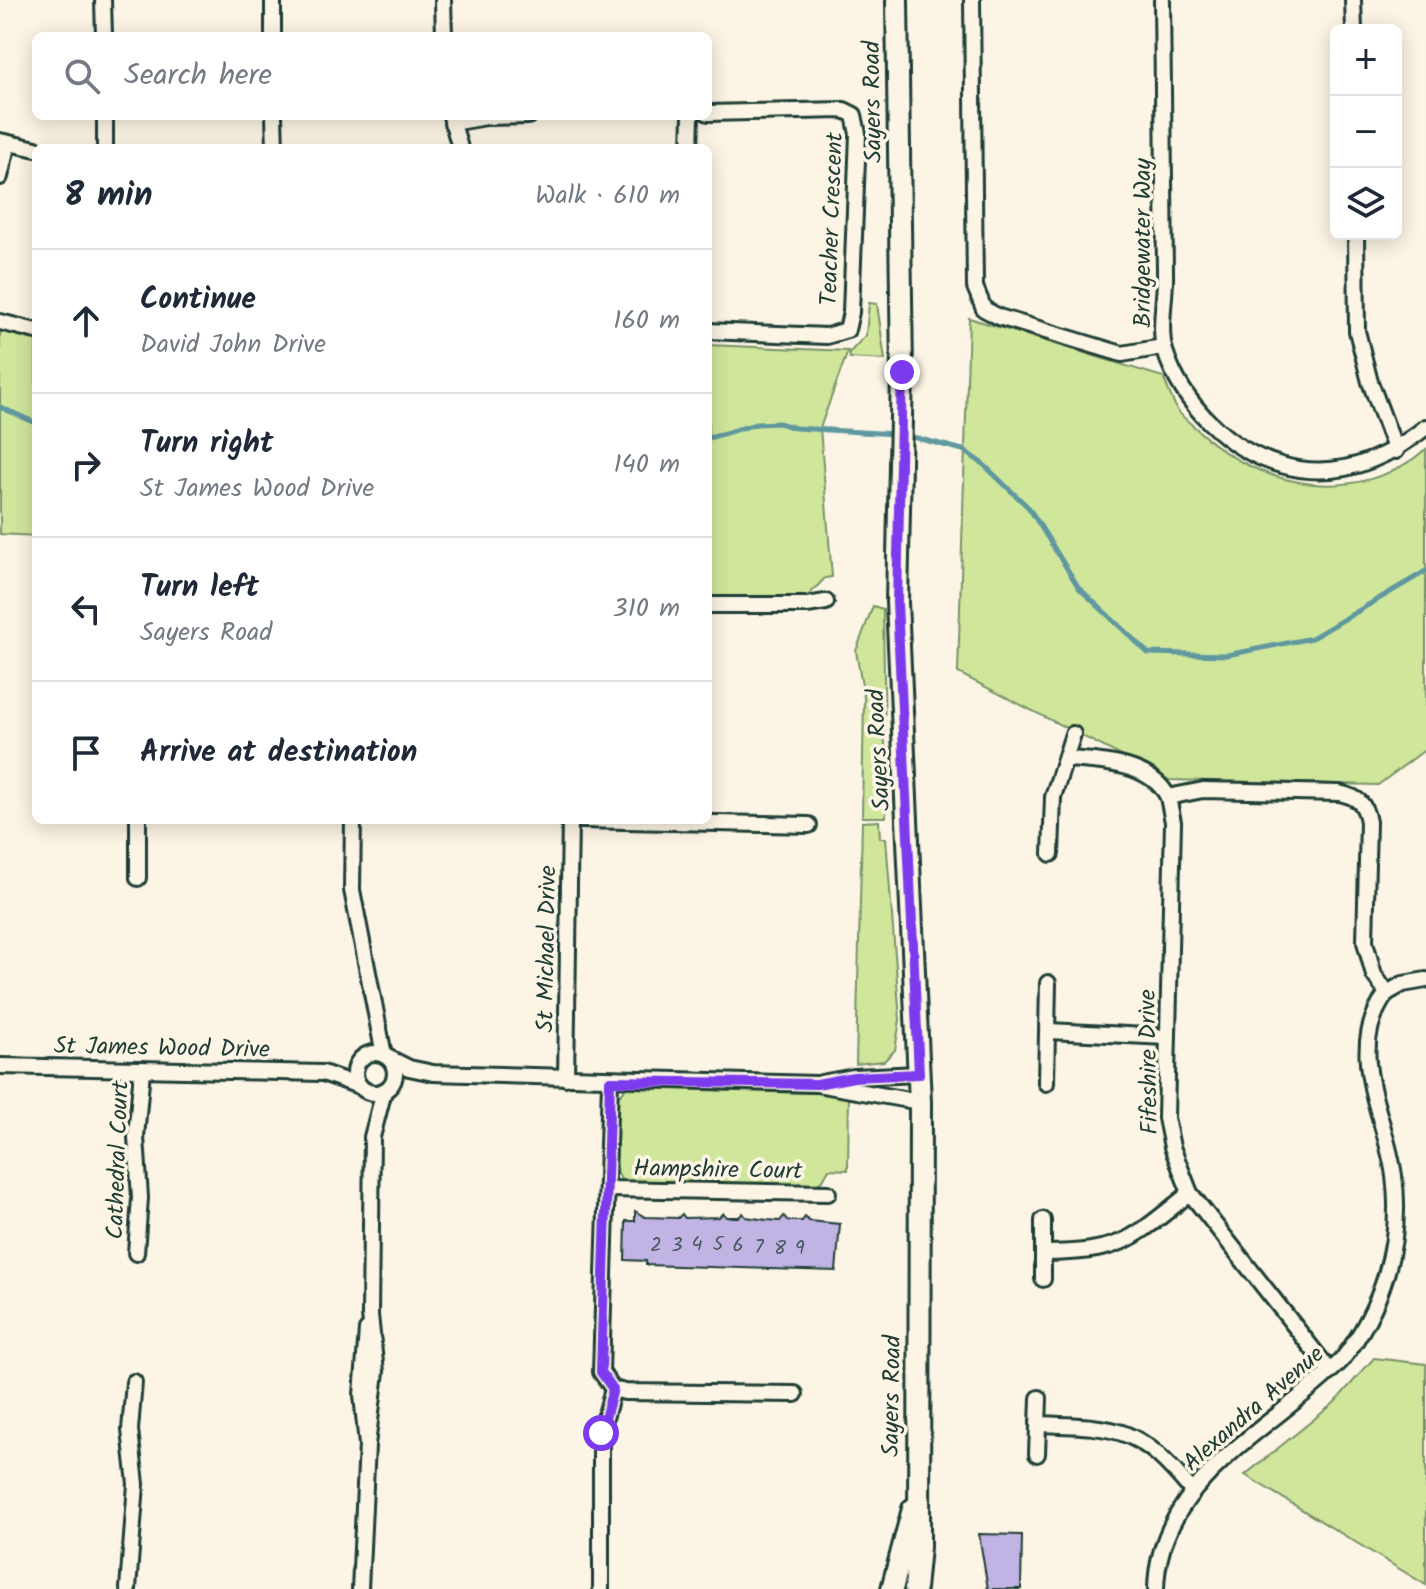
<!DOCTYPE html>
<meta charset="utf-8">
<style>
:root{--surface:#fff;--page:#f2f2f3;--text:#1f2937;--muted:#747a83;--line:#e0e1e3}
body{margin:0;font-family:Kalam,sans-serif;background:var(--page);color:var(--text)}
.controls{position:absolute;right:24px;top:24px;display:grid;overflow:hidden;border-radius:12px;box-shadow:0 4px 20px #0003}
.controls button{width:72px;height:72px;display:grid;place-items:center;padding:0;border:0;border-bottom:2px solid var(--line);background:var(--surface);color:var(--text);font:40px sans-serif}
.stop{position:absolute;width:24px;height:24px;margin:-18px;border:6px solid #7c3aed;border-radius:50%;background:#fff}
.stop.end{background:#7c3aed;border-color:#fff;box-shadow:0 2px 8px #0008}
.list{margin:0;padding:0;list-style:none}
h2{display:flex;justify-content:space-between;align-items:center;height:104px;margin:0;padding:0 32px;font-size:34px}
h2 small{font-size:26px;font-weight:400;color:var(--muted)}
.list li{display:grid;grid-template-columns:52px 1fr auto;gap:24px;align-items:center;box-sizing:border-box;height:144px;padding:0 32px;border-top:2px solid var(--line)}
.list b{display:block;font-size:30px;white-space:nowrap}
.list p{margin:0;font-size:26px;white-space:nowrap;color:var(--muted)}
.list em{font-size:26px;font-style:normal;color:var(--muted)}
.icon{flex:none;width:44px;height:44px;fill:none;stroke:currentColor;stroke-width:2;stroke-linecap:round;stroke-linejoin:round}
.map{position:relative;flex:none;width:1426px;height:1589px;overflow:hidden}
.search{position:absolute;background:var(--surface);box-shadow:0 4px 20px #0003;left:32px;top:32px;width:680px;height:88px;display:flex;align-items:center;gap:20px;box-sizing:border-box;padding:0 28px;border-radius:12px;color:var(--muted);font-size:30px}
.panel{position:absolute;background:var(--surface);box-shadow:0 4px 20px #0003;left:32px;top:144px;width:680px;height:680px;border-radius:12px}
.map>svg:first-child{display:block}
</style>
<div class="map">
<svg width="1426" height="1589" viewBox="0 0 1426 1589">
<rect width="100%" height="100%" fill="#fcf5e5"/>
<filter id="ink" filterUnits="userSpaceOnUse"><feTurbulence type="fractalNoise" baseFrequency=".0125" numOctaves="2"/><feDisplacementMap in="SourceGraphic" scale="16" xChannelSelector="R" yChannelSelector="G"/><feConvolveMatrix kernelMatrix="1 2 1 2 8 2 1 2 1" color-interpolation-filters="sRGB"/></filter>
<g filter="url(#ink)">
<g fill="#d0e69b" stroke="#789268" stroke-width="2">
<polygon points="869,303 877,304 885,360 850,358 849,353 866,335"/>
<path d="M969,318l194,59c5,11 9,24 15,34 6,8 16,15 23,22 60,56 158,74 225,16v300l-48,36 -209,-5 -211,-107z"/>
<polygon points="0,329 36,339 36,536 0,534"/>
<polygon points="708,345 848,351 820,428 832,577 825,578 806,598 708,596"/>
<polygon points="873,606 883,609 886,817 862,817 864,697 856,651"/>
<polygon points="879,821 880,838 886,838 900,1020 895,1050 884,1061 856,1064 862,822"/>
<polygon points="626,1088 849,1094 848,1170 829,1169 822,1181 812,1187 622,1182 615,1166 616,1099"/>
<polygon points="1374,1358 1426,1364 1426,1585 1245,1475 1334,1403"/>
</g>
<g fill="none" stroke-linecap="round" stroke-linejoin="round">
<g stroke="#5e989f" stroke-width="5">
<polyline points="0,407 36,423"/>
<polyline points="905,435 963,450 983,464 1029,508 1079,588 1148,653 1227,655 1312,638 1426,571"/>
<polyline points="708,438 756,424 779,423 795,428 895,434"/>
</g>
</g>
<g fill="#c1b3e4" stroke="#1f3d34" stroke-width="2">
<polygon points="635,1211 645,1217 678,1218 682,1214 685,1218 719,1217 723,1213 726,1217 739,1217 743,1213 746,1217 767,1220 780,1221 784,1216 788,1221 802,1221 805,1217 809,1221 840,1224 836,1271 646,1265 646,1261 625,1260 626,1221 635,1221"/>
<polygon points="979,1534 1022,1535 1021,1589 988,1589"/>
</g>
<g fill="none" stroke-linecap="round" stroke-linejoin="round">
<defs>
<g id="street">
<polyline points="103,0 104,36"/>
<polyline points="273,0 273,36"/>
<polyline points="443,0 444,36"/>
<polyline points="972,0 975,287 984,309 999,317 1122,354 1163,347"/>
<path d="M1162,0c1,91 2,182 3,272 1,24 -7,57 0,79 17,53 63,99 116,114 55,16 103,-4 145,-38"/>
<polyline points="1353,0 1354,30"/>
<polyline points="708,113 844,110 854,115 858,134 851,312 847,330 827,336 708,331"/>
<polyline points="105,116 105,148"/>
<polyline points="274,116 275,148"/>
<polyline points="451,116 460,148"/>
<polyline points="452,123 486,117 528,116"/>
<polyline points="0,141 36,149"/>
<polyline points="690,148 691,116"/>
<polyline points="0,177 8,143"/>
<polyline points="1356,234 1357,331 1370,382 1396,451"/>
<polyline points="0,322 36,331"/>
<polyline points="708,605 807,605 826,602"/>
<path d="M1067,759c34,2 84,4 101,38l35,-7 136,3c19,4 26,10 29,29l-3,120 9,33 13,18c-44,58 -1,121 7,183 9,67 -12,133 -53,185 -70,70 -183,118 -185,228"/>
<polyline points="1168,797 1173,822 1166,1118 1172,1147 1190,1193 1330,1371"/>
<polyline points="353,820 352,890 384,1055"/>
<polyline points="581,820 809,825"/>
<polyline points="1051,854 1053,797 1073,734"/>
<polyline points="138,878 138,820"/>
<polyline points="1387,993 1403,984 1426,980"/>
<polyline points="1049,1031 1166,1037"/>
<circle cx="375" cy="1073" r="20"/>
<polyline points="389,1058 409,1068 433,1073 817,1084 920,1102"/>
<polyline points="0,1066 323,1073 359,1086"/>
<polyline points="566,1078 570,820"/>
<polyline points="821,1083 854,1077 919,1074"/>
<polyline points="1046,1083 1048,983"/>
<polyline points="607,1189 828,1193"/>
<polyline points="136,1253 140,1198 136,1137 142,1070"/>
<path d="M1044,1253c79,-1 86,-12 146,-60"/>
<polyline points="1043,1279 1043,1220"/>
<polyline points="613,1389 625,1392 795,1394"/>
<path d="M1038,1424c82,3 100,2 154,67"/>
<polyline points="367,1445 376,1372 370,1315 372,1137 384,1091"/>
<polyline points="1037,1454 1039,1398"/>
<polyline points="128,1589 136,1484 130,1430 134,1382"/>
<polyline points="360,1589 367,1445 362,1395 367,1330"/>
<polyline points="601,1589 601,1433 613,1389 601,1372 610,1081"/>
</g>
<g id="secondary">
<polyline points="897,0 902,372 897,602 920,1102 919,1547 915,1589"/>
<polyline points="892,1589 913,1509"/>
</g>
</defs>
<use href="#street" stroke="#1f3d34" stroke-width="20"/>
<use href="#secondary" stroke="#1f3d34" stroke-width="26"/>
<use href="#street" stroke="#fcf5e5" stroke-width="14"/>
<use href="#secondary" stroke="#fcf5e5" stroke-width="20"/>
</g>
</g>
<g fill="none" stroke-linecap="round" stroke-linejoin="round" filter="url(#ink)">
<polyline stroke="#7c3aed" stroke-width="10" points="601,1433 613,1389 601,1372 610,1081 817,1084 854,1077 919,1074 897,602 902,372"/>
</g>
<g text-anchor="middle" stroke-width="7" stroke-linejoin="round" paint-order="stroke">
<g font-size="20" fill="#485a60">
<text x="697" y="1250">4</text>
<text x="718" y="1250">5</text>
<text x="656" y="1251">2</text>
<text x="677" y="1251">3</text>
<text x="738" y="1251">6</text>
<text x="759" y="1253">7</text>
<text x="780" y="1254">8</text>
<text x="800" y="1254">9</text>
</g>
<g font-size="24" fill="#1f3d34" stroke="#fcf5e5">
<text transform="translate(872 102) rotate(-91)" y="8">Sayers Road</text>
<text transform="translate(831 219) rotate(-88)" y="8">Teacher Crescent</text>
<text transform="translate(1142 243) rotate(-90)" y="8">Bridgewater Way</text>
<text transform="translate(878 750) rotate(-93)" y="8">Sayers Road</text>
<text transform="translate(546 949) rotate(-89)" y="8">St Michael Drive</text>
<text transform="translate(162 1047) rotate(1)" y="8">St James Wood Drive</text>
<text transform="translate(1148 1062) rotate(-91)" y="8">Fifeshire Drive</text>
<text transform="translate(117 1160) rotate(-88)" y="8">Cathedral Court</text>
<text transform="translate(718 1169) rotate(1)" y="8">Hampshire Court</text>
<text transform="translate(891 1396) rotate(-89)" y="8">Sayers Road</text>
<text transform="translate(1253 1408) rotate(-41)" y="8">Alexandra Avenue</text>
</g>
</g>
</svg>
<div class="controls">
<button>+</button>
<button>−</button>
<button><svg class="icon" aria-label="layers" viewBox="0 0 24 24"><path d="M12 4l9 5-9 5-9-5zM3 14l9 5 9-5"/></svg></button>
</div>
<div class="stop" style="left:601px;top:1433px"></div>
<div class="stop end" style="left:902px;top:372px"></div>
<div class="search"><svg class="icon" aria-label="search" viewBox="0 0 24 24"><circle cx="10" cy="10" r="6"/><path d="M15 15l6 6"/></svg>Search here</div>
<section class="panel">
<h2>8 min<small>Walk · 610 m</small></h2>
<ul class="list">
<li><svg class="icon" aria-label="ahead" viewBox="0 0 24 24"><path d="M12 20V5M6 11l6-6 6 6"/></svg><div><b>Continue</b><p>David John Drive</p></div><em>160 m</em></li>
<li><svg class="icon" aria-label="right" viewBox="0 0 24 24"><path d="M7 20v-9h11M14 6l5 5-5 5"/></svg><div><b>Turn right</b><p>St James Wood Drive</p></div><em>140 m</em></li>
<li><svg class="icon" aria-label="left" viewBox="0 0 24 24"><path d="M17 20v-9H6M10 6l-5 5 5 5"/></svg><div><b>Turn left</b><p>Sayers Road</p></div><em>310 m</em></li>
<li><svg class="icon" aria-label="arrive" viewBox="0 0 24 24"><path d="M6 21V4h12l-3 4 3 4H6"/></svg><div><b>Arrive at destination</b></div></li>
</ul>
</section>
</div>
